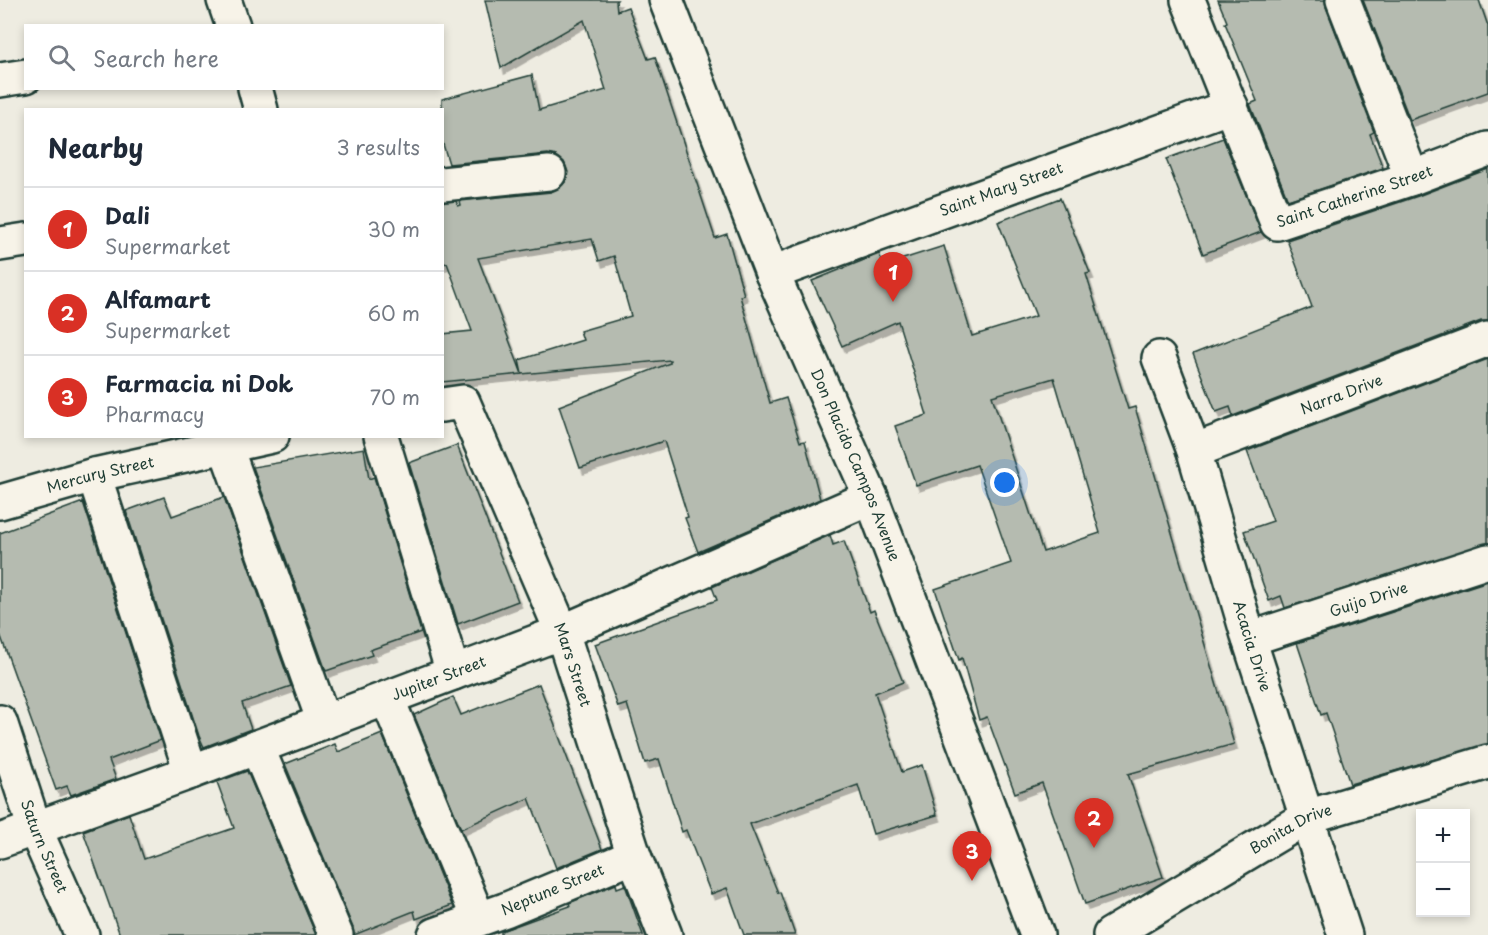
<!DOCTYPE html>
<meta charset="utf-8">
<style>
:root{--surface:#fff;--page:#f2f2f3;--text:#1f2937;--muted:#747a83;--line:#e0e1e3;--accent:#d93025}
body{margin:0;font-family:"Playpen Sans",sans-serif;background:var(--page);color:var(--text)}
.controls{position:absolute;right:18px;bottom:18px;display:grid;overflow:hidden;border-radius:0px;box-shadow:0 3px 9px #0003}
.controls button{width:54px;height:54px;display:grid;place-items:center;padding:0;border:0;border-bottom:2px solid var(--line);background:var(--surface);color:var(--text);font:30px sans-serif}
.you{position:absolute;left:1005px;top:483px;width:21px;height:21px;margin:-15px;border:4px solid #fff;border-radius:50%;background:#1a73e8;box-shadow:0 0 0 9px #1a73e833}
.badge{display:grid;place-items:center;width:39px;height:39px;border-radius:50%;background:var(--accent);color:#fff;font-size:20px;font-weight:700}
.pin{position:absolute;translate:-50% -50px;filter:drop-shadow(0 2px 3px #0008)}
.pin::after{content:'';position:absolute;top:32px;width:21px;height:18px;background:inherit;clip-path:polygon(0 0,100% 0,50% 100%)}
.list{margin:0;padding:0;list-style:none}
h2{display:flex;justify-content:space-between;align-items:center;height:78px;margin:0;padding:0 24px;font-size:26px}
h2 small{font-size:20px;font-weight:400;color:var(--muted)}
.list li{display:grid;grid-template-columns:39px 1fr auto;gap:18px;align-items:center;box-sizing:border-box;height:84px;padding:0 24px;border-top:2px solid var(--line)}
.list b{display:block;font-size:22px;white-space:nowrap}
.list p{margin:0;font-size:20px;white-space:nowrap;color:var(--muted)}
.list em{font-size:20px;font-style:normal;color:var(--muted)}
.icon{flex:none;width:33px;height:33px;fill:none;stroke:currentColor;stroke-width:2;stroke-linecap:round;stroke-linejoin:round}
.map{position:relative;flex:none;width:1488px;height:935px;overflow:hidden}
.search{position:absolute;background:var(--surface);box-shadow:0 3px 9px #0003;left:24px;top:24px;width:420px;height:66px;display:flex;align-items:center;gap:15px;box-sizing:border-box;padding:0 21px;border-radius:0px;color:var(--muted);font-size:22px}
.panel{position:absolute;background:var(--surface);box-shadow:0 3px 9px #0003;left:24px;top:108px;width:420px;height:330px;border-radius:0px}
.map>svg:first-child{display:block}
</style>
<div class="map">
<svg width="1488" height="935" viewBox="0 0 1488 935">
<defs>
<filter id="shadow"><feDropShadow dx="3.5" dy="6" stdDeviation="0" flood-color="#0004"/></filter>
</defs>
<rect width="100%" height="100%" fill="#eeece1"/>
<filter id="ink" filterUnits="userSpaceOnUse"><feTurbulence type="fractalNoise" baseFrequency=".0167" numOctaves="2"/><feDisplacementMap in="SourceGraphic" scale="12" xChannelSelector="R" yChannelSelector="G"/><feConvolveMatrix kernelMatrix="1 2 1 2 8 2 1 2 1" color-interpolation-filters="sRGB"/></filter>
<g filter="url(#ink)">
<g fill="#b5bbb0" stroke="#1f3d34" stroke-width="1.5" fill-rule="evenodd" filter="url(#shadow)">
<polygon points="485,0 617,0 616,1 617,11 628,7 648,59 655,57 715,238 727,234 744,295 740,296 770,403 786,398 800,442 805,441 820,499 698,552 685,518 688,517 664,441 580,468 559,406 670,363 670,360 522,374 519,360 583,340 580,331 631,316 614,256 599,261 592,239 478,258 522,374 442,382 442,334 472,331 447,263 442,264 442,202 456,201 458,206 461,205 460,201 551,192 559,188 566,181 568,172 564,162 556,156 548,154 449,164 442,141 442,99 532,75 539,110 606,90 584,20 501,68"/>
<polygon points="1218,0 1325,0 1326,7 1374,132 1370,134 1383,168 1288,200 1250,104 1257,101 1225,23 1227,22"/>
<polygon points="1363,0 1479,0 1488,26 1488,92 1410,120"/>
<polygon points="1223,138 1261,232 1203,254 1166,159"/>
<polygon points="1488,169 1488,321 1481,321 1233,416 1230,407 1216,412 1193,354 1312,307 1287,240 1418,196"/>
<path d="M1060,198l30,75 -4,1 42,135 7,-2 99,337 -106,30 35,103 -78,27 -43,-121 -27,10 -28,-76 -8,3 -17,-62 -3,2 -24,-71 76,-26 -34,-98 -61,20 -21,-59 32,-11 -29,-94 -56,25 -30,-65 67,-27 5,11 60,-19 28,90 64,-20 -38,-94zM1054,378l46,155 -57,19 -51,-156z"/>
<polygon points="1488,359 1488,543 1285,608 1281,596 1269,601 1244,531 1273,521 1247,451"/>
<polygon points="457,445 518,601 458,624 409,463"/>
<polygon points="364,448 369,479 374,477 421,632 370,650 372,655 326,671 253,467"/>
<polygon points="164,497 172,516 224,497 291,686 242,703 251,729 204,747 199,736 126,511"/>
<polygon points="83,502 161,740 109,760 116,779 71,795 67,786 56,790 0,634 0,533"/>
<polygon points="830,535 833,545 844,541 870,612 874,610 903,682 875,693 902,772 922,765 937,815 873,834 858,785 750,824 778,893 780,892 795,935 744,935 727,888 711,894 686,830 682,832 659,759 645,763 627,704 618,707 595,644 717,600 712,587"/>
<polygon points="1488,581 1488,744 1350,784 1326,713 1321,715 1297,643"/>
<polygon points="539,684 602,849 556,868 529,798 461,829 414,715 453,697 461,715"/>
<polygon points="382,734 452,905 416,919 414,911 354,935 353,928 285,764 335,744 338,752"/>
<polygon points="247,771 316,935 120,935 83,831 129,814 144,859 234,828 217,782"/>
<polygon points="616,884 617,888 625,885 643,935 501,935 501,931 570,906 569,903"/>
</g>
<g fill="none" stroke-linecap="round" stroke-linejoin="round">
<defs>
<g id="street">
<polyline points="224,0 233,26"/>
<path id="s1" d="M1188,0l89,223 135,-45 76,-29"/>
<polyline points="1343,0 1412,178"/>
<polyline points="0,80 26,76"/>
<polyline points="255,88 261,110"/>
<polyline points="442,184 549,173"/>
<polyline points="0,244 26,240"/>
<path id="s2" d="M772,273l459,-167"/>
<path id="s3" d="M1159,358l35,93 55,188 96,296"/>
<path id="s4" d="M442,405l21,-3 99,230 72,224 31,79"/>
<polyline points="381,436 453,673"/>
<polyline points="225,445 324,722"/>
<path id="s5" d="M1194,451l294,-112"/>
<polyline points="94,475 191,772"/>
<path id="s6" d="M0,502l94,-27 178,-39"/>
<path id="s7" d="M1249,639l239,-78"/>
<polyline points="387,698 478,918"/>
<path id="s8" d="M0,722l35,107 47,106"/>
<polyline points="257,747 336,935"/>
<path id="s9" d="M0,841l191,-69 371,-140 309,-135"/>
<path id="s10" d="M435,935l70,-25 129,-54"/>
<path id="s11" d="M1110,935l197,-118 181,-55"/>
</g>
<g id="secondary">
<path id="s12" d="M666,0l106,273 99,224 166,438"/>
</g>
</defs>
<use href="#street" stroke="#1f3d34" stroke-width="38"/>
<use href="#secondary" stroke="#1f3d34" stroke-width="38"/>
<use href="#street" stroke="#f7f3e8" stroke-width="33"/>
<use href="#secondary" stroke="#f7f3e8" stroke-width="33"/>
</g>
</g>
<g text-anchor="middle" stroke-width="4.5" stroke-linejoin="round" paint-order="stroke">
<g font-size="15" fill="#1f3d34" stroke="#f7f3e8">
<text dy="5" stroke="none"><textPath href="#s2" startOffset="244">Saint Mary Street</textPath></text>
<text dy="5" stroke="none"><textPath href="#s1" startOffset="322">Saint Catherine Street</textPath></text>
<text dy="5" stroke="none"><textPath href="#s5" startOffset="158">Narra Drive</textPath></text>
<text dy="5" stroke="none"><textPath href="#s12" startOffset="502">Don Placido Campos Avenue</textPath></text>
<text dy="5" stroke="none"><textPath href="#s6" startOffset="104">Mercury Street</textPath></text>
<text dy="5" stroke="none"><textPath href="#s7" startOffset="126">Guijo Drive</textPath></text>
<text dy="5" stroke="none"><textPath href="#s3" startOffset="303">Acacia Drive</textPath></text>
<text dy="5" stroke="none"><textPath href="#s4" startOffset="306">Mars Street</textPath></text>
<text dy="5" stroke="none"><textPath href="#s9" startOffset="468">Jupiter Street</textPath></text>
<text dy="5" stroke="none"><textPath href="#s11" startOffset="210">Bonita Drive</textPath></text>
<text dy="5" stroke="none"><textPath href="#s8" startOffset="132">Saturn Street</textPath></text>
<text dy="5" stroke="none"><textPath href="#s10" startOffset="126">Neptune Street</textPath></text>
</g>
</g>
</svg>
<div class="controls">
<button>+</button>
<button>−</button>
</div>
<div class="you"></div>
<div class="pin badge" style="left:893px;top:302px">1</div>
<div class="pin badge" style="left:1094px;top:848px">2</div>
<div class="pin badge" style="left:972px;top:881px">3</div>
<div class="search"><svg class="icon" aria-label="search" viewBox="0 0 24 24"><circle cx="10" cy="10" r="6"/><path d="M15 15l6 6"/></svg>Search here</div>
<section class="panel">
<h2>Nearby<small>3 results</small></h2>
<ul class="list">
<li><span class="badge">1</span><div><b>Dali</b><p>Supermarket</p></div><em>30 m</em></li>
<li><span class="badge">2</span><div><b>Alfamart</b><p>Supermarket</p></div><em>60 m</em></li>
<li><span class="badge">3</span><div><b>Farmacia ni Dok</b><p>Pharmacy</p></div><em>70 m</em></li>
</ul>
</section>
</div>
